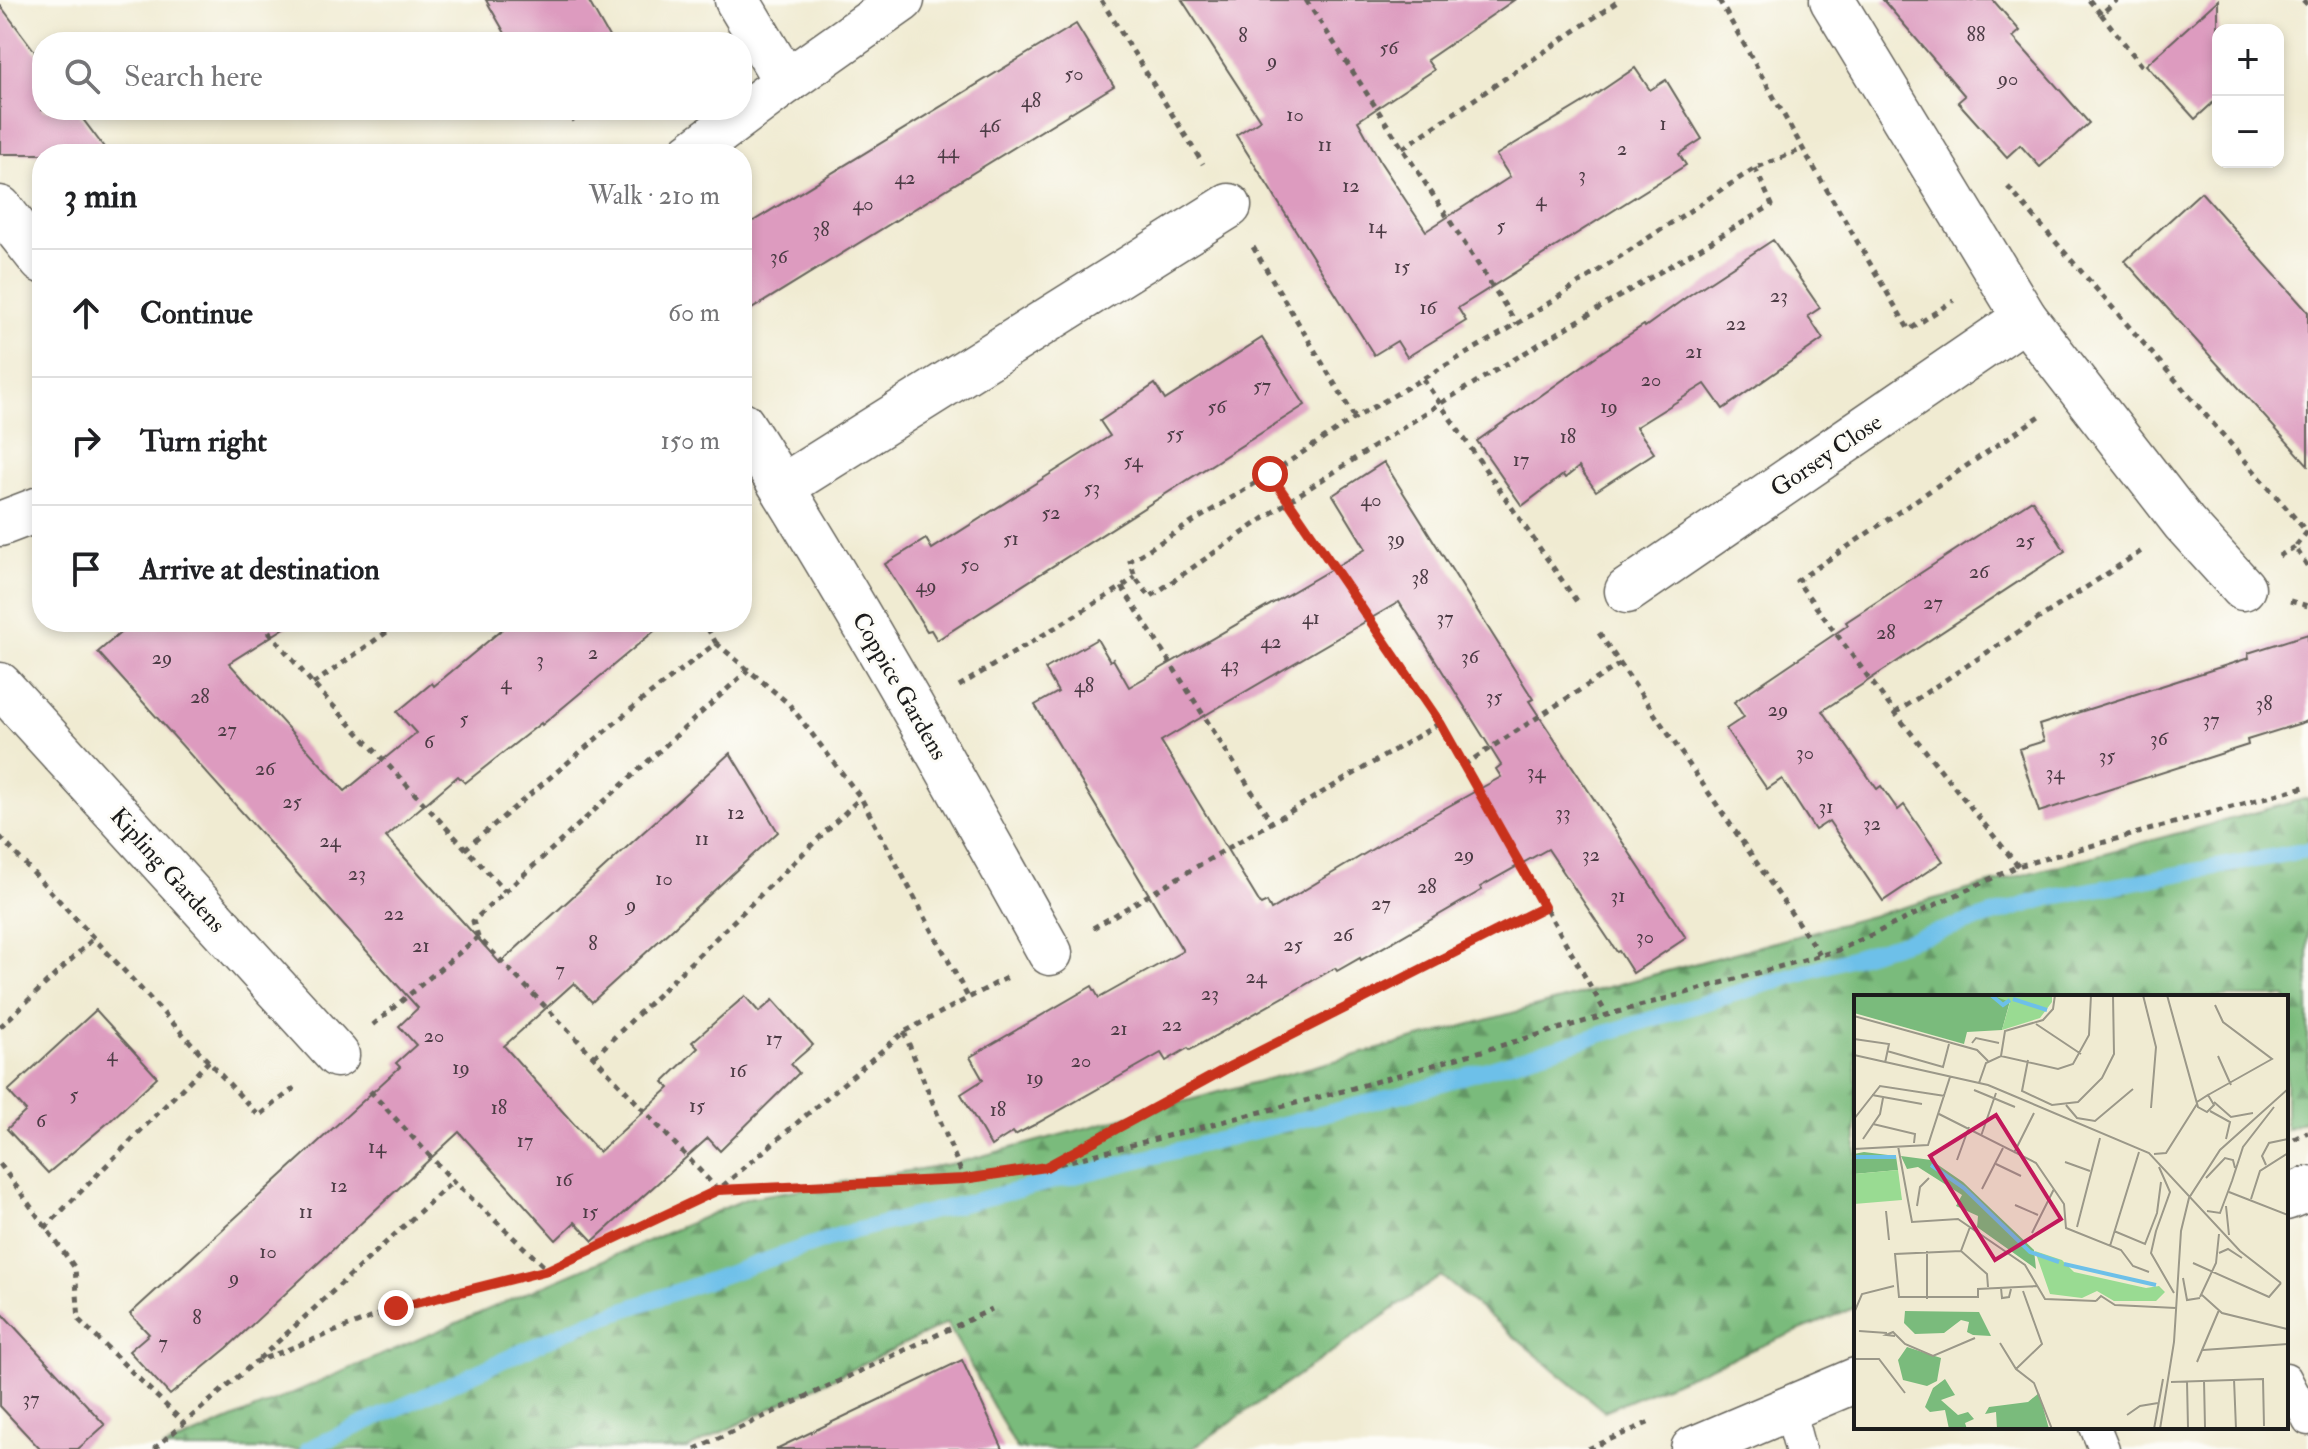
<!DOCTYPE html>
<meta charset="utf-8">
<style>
:root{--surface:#fff;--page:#f6f6f6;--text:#202124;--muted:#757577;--line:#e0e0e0}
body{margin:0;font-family:"IM FELL Double Pica",serif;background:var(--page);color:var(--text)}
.controls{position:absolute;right:24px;top:24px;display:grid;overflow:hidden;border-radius:16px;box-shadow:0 4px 12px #0003}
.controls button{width:72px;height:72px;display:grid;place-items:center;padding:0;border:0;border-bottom:2px solid var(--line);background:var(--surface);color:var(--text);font:40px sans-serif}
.stop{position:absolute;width:24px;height:24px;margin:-18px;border:6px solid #c8321e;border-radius:50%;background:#fff}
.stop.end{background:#c8321e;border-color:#fff;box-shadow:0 2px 8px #0008}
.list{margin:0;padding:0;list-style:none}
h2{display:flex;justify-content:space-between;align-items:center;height:104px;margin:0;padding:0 32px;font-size:34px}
h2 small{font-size:26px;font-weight:400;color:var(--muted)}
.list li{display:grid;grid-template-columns:52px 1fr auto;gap:24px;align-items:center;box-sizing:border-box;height:128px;padding:0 32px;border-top:2px solid var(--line)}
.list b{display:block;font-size:30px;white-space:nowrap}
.list em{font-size:26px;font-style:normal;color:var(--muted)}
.icon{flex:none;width:44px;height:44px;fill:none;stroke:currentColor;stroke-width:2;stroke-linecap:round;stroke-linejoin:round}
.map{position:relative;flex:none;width:2308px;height:1449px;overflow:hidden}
.search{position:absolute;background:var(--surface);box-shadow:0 4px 12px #0003;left:32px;top:32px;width:720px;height:88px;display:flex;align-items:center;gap:20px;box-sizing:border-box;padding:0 28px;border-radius:32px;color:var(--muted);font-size:30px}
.panel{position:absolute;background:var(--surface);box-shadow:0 4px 12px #0003;left:32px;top:144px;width:720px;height:488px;border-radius:32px}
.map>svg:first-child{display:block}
</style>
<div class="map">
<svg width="2308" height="1449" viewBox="0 0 2308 1449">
<defs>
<pattern id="forest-firs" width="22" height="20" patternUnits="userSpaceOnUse" patternTransform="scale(2)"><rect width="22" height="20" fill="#7abb7c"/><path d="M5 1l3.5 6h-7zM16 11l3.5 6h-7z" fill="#639765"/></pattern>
</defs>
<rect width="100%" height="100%" fill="#fdfcf7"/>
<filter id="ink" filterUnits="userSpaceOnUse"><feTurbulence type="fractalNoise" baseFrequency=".0125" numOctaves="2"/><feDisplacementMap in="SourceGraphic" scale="16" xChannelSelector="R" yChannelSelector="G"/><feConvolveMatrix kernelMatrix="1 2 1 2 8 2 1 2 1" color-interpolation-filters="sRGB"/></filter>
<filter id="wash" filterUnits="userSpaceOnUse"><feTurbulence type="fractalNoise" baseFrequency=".006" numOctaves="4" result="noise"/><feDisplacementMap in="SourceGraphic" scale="32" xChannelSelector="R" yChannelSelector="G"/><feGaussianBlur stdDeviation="1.8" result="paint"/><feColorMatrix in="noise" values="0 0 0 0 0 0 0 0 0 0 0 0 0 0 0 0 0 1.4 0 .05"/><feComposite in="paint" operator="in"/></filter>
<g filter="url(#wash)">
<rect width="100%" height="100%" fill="#f0ebd2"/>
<polygon fill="url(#forest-firs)" stroke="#4b6c4c" stroke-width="2" points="2308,798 2308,1120 2286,1129 2286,997 1856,997 1856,1307 1604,1411 1441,1276 1192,1449 1017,1449 947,1323 687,1449 162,1449 748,1198 956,1163"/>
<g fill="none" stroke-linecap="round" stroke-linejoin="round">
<polyline stroke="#6dc0e9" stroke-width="16" points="308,1449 578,1326 842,1234 1419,1090 2048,898 2308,850"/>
</g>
<g id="blocks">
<g fill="#dd9bbf" fill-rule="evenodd">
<polygon points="486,0 588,0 612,42 510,42"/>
<polygon points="1182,0 1514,0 1427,60 1434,70 1358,121 1381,163 1426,231 1510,177 1496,155 1595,95 1635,68 1650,90 1666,80 1702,139 1679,154 1686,165 1458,308 1466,321 1407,357 1397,341 1374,355 1236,135 1260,120"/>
<polygon points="1883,0 1993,0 2020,31 2013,37 2089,123 2040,167 2020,145 2007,157 1958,102 1965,96"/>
<polygon points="2218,0 2218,98 2195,119 2146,65"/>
<polygon points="0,5 42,61 42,110 76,110 109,154 0,154"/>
<polygon points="1076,24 1114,86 742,315 742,228"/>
<polygon points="567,110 591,110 573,121"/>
<polygon points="2201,192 2308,312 2308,465 2125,261"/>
<polygon points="1773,240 1820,308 1808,316 1823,339 1723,409 1705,384 1636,427 1654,453 1596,491 1579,467 1565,478 1563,475 1522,506 1477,441 1602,352 1644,325 1645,327 1688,296"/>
<polygon points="1262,338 1305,405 937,640 931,630 927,631 885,564 926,539 932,549 1110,436 1100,421 1155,384 1165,400"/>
<path d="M1384,462l149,237 -4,2 157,237 -53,35 -14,-22 -2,1 -69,-103 -68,38 2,3 -121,70 -1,-2 -23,13 -2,-3 -145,82 -2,-2 -22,13 -5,-8 -127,72 -19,10 -2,-3 -22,14 -30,-52 22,-14 -13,-23 122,-71 7,12 84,-47 -148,-246 23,-13 -13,-23 52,-30 13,22 3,-2 16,28 237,-138 -33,-54zM1399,602l102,163 -5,4 5,8 -115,64 -115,69 -4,-8 -6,3 -100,-164z"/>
<polygon points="2032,500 2065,551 1822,711 1877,789 1881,786 1898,810 1904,805 1943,861 1883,901 1829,821 1815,830 1782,779 1767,789 1726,729 1744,717 1734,702 1848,625 1846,622"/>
<polygon points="133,622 294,622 229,663 345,791 416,733 397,712 432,683 434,686 511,622 665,622 542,725 541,723 465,783 458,776 386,837 500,963 730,753 778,832 592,1002 574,983 504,1046 599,1152 669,1088 663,1082 698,1048 692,1042 745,996 759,1012 773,1000 813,1045 791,1064 799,1073 720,1151 708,1138 593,1241 575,1222 556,1240 459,1132 227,1348 170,1395 129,1351 149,1334 130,1314 400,1067 396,1063 416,1045 399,1026 418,1008 98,652"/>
<polygon points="2308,634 2308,721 2247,740 2248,745 2039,812 2019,749 2044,741 2039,725 2249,658 2248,653"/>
<polygon points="96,1010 157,1077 110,1121 48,1173 7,1129 26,1111 8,1091"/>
<polygon points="0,1311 105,1425 78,1449 40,1449 0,1406"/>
<polygon points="962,1360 1003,1449 776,1449"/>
</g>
</g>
</g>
<g filter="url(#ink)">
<use href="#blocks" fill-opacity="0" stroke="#66645c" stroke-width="2"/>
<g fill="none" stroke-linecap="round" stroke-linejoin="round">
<defs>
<g id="service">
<polyline points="2286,1378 2308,1420"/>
<polyline points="1789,1408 1800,1449"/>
<polyline points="2095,1427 2104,1449"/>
</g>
<g id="minor">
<polyline points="737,0 786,82"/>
<polyline points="1832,0 2025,318 2184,523 2243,588"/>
<polyline points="690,154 786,82 902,0"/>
<polyline points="0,208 42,261"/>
<path d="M742,424c110,172 209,351 308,529"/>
<polyline points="782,487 1229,206"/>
<polyline points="0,524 42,508"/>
<polyline points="1627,591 2025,318"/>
<polyline points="0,685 337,1055"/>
<polyline points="2286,1198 2308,1189"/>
<polyline points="1693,1449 1856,1380"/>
</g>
</defs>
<use href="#service" stroke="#66645c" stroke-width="33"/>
<use href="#minor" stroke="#66645c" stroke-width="47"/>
<g stroke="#66645c" stroke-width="5" stroke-dasharray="6 6" stroke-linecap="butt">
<polyline points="1101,0 1203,164"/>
<polyline points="1306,0 1517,324"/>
<polyline points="1719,0 1803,149 1909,330 1954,300"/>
<polyline points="2089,0 2101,14 2117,0"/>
<polyline points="2303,0 2308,5"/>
<polyline points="2101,14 2143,67"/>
<polyline points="1403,148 1620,0"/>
<polyline points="1755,168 1772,205 1441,403 1289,501 1150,597 1135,577 1130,561 1270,474 1355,418 1517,324 1755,168 1803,149"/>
<polyline points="2008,187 2307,532 2295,547 2308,567"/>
<polyline points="1253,247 1355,418"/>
<polyline points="1423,379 1577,602"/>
<polyline points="1270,474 1440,723 1607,1015"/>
<polyline points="2279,556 2295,547"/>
<polyline points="1122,587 1272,823"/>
<polyline points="2290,601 2308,606"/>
<polyline points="261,622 313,684 505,891"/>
<polyline points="1599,633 1820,955"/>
<polyline points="716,643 789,704 861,798 969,999"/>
<polyline points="313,684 401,622"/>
<polyline points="959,686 1122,587 1135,577"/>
<polyline points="1895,713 2143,550"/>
<polyline points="1464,765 1620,664"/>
<polyline points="0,837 259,1116 297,1086"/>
<polyline points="465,849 641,701 716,643 704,622"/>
<polyline points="2018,866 1895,713 1797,581 2040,416"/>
<polyline points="1093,928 1440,723"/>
<polyline points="478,937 473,921 748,670"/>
<polyline points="373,1025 478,937 594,1057 718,1190 904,1032 1008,977"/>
<polyline points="0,1027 94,938"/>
<polyline points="904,1032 964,1179"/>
<polyline points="594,1057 860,798"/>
<polyline points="370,1091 453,1181 548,1270"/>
<polyline points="2294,1139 2308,1132"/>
<polyline points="1055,1162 1231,1066 1544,907"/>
<polyline points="0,1164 75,1268 79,1320 184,1423"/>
<polyline points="45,1228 209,1061"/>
<polyline points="259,1359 453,1181"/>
<polyline points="154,1449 255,1362 396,1308 548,1270 718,1190 964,1179 1046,1167 1343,1091 1607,1015 1839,950 2018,866 2308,786"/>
<polyline points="695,1449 992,1309"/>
<polyline points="1588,1449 1650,1422"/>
</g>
<use href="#service" stroke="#fff" stroke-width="30"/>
<use href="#minor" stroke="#fff" stroke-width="44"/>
</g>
</g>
<g fill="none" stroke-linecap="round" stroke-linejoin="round" filter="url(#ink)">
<polyline stroke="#c8321e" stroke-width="10" points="396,1308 548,1270 718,1190 964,1179 1046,1167 1231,1066 1544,907 1440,723 1270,474"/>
</g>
<g text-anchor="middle" stroke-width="6" stroke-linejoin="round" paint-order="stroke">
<g font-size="20" fill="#4c3c45">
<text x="1976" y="41">88</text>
<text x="1243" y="42">8</text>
<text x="1389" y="54">56</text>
<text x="1272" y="67">9</text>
<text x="1074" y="80">50</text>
<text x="2008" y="85">90</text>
<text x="1031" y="107">48</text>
<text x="1295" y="121">10</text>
<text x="1663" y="130">1</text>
<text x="990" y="132">46</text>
<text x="1325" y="151">11</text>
<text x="1622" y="155">2</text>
<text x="948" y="158">44</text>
<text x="1582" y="181">3</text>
<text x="905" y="184">42</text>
<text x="1351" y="192">12</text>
<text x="1541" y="206">4</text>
<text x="863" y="210">40</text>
<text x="1501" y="232">5</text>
<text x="1377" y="233">14</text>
<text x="821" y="236">38</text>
<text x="779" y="263">36</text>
<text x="1402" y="273">15</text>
<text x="1779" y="302">23</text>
<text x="1428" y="314">16</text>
<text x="1736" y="330">22</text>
<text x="1694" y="358">21</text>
<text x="1651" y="386">20</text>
<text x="1262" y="392">57</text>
<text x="1217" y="413">56</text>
<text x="1609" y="413">19</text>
<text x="1175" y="440">55</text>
<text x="1568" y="443">18</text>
<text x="1521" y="466">17</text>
<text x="1133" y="467">54</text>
<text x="1092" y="494">53</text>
<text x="1371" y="506">40</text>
<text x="1051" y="519">52</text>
<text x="1011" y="545">51</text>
<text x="1396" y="545">39</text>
<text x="2025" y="547">25</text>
<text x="970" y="571">50</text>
<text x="1979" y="578">26</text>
<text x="1420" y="584">38</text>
<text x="926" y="592">49</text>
<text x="1933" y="609">27</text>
<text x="1311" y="624">41</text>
<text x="1445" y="624">37</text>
<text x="1886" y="639">28</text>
<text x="1271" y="648">42</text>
<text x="593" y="659">2</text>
<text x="1470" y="663">36</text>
<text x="162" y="664">29</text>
<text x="540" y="666">3</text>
<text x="1230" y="671">43</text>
<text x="506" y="689">4</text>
<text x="1084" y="692">48</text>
<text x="200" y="703">28</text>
<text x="1494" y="703">35</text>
<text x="2264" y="710">38</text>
<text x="1778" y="716">29</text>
<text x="464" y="725">5</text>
<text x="2211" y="726">37</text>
<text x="227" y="736">27</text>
<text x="2159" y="745">36</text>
<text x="429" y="748">6</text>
<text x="1805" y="759">30</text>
<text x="2107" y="762">35</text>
<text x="265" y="775">26</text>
<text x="1536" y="778">34</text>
<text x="2055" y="779">34</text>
<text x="292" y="808">25</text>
<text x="1826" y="813">31</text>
<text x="736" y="819">12</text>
<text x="1563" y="819">33</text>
<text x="1872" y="830">32</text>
<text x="702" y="845">11</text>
<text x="330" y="847">24</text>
<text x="1464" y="861">29</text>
<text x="1591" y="861">32</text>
<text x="357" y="880">23</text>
<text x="664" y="885">10</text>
<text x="1427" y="893">28</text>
<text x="1618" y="902">31</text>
<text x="1381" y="910">27</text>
<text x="631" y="911">9</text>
<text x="394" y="920">22</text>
<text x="1343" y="941">26</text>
<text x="1645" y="943">30</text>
<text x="593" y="950">8</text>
<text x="1293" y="951">25</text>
<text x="421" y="952">21</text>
<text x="560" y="976">7</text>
<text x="1256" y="983">24</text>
<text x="1210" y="1000">23</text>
<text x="1172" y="1031">22</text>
<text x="1119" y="1035">21</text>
<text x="434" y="1042">20</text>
<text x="774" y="1045">17</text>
<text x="112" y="1061">4</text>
<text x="1081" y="1067">20</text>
<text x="461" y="1074">19</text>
<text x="738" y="1077">16</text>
<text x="1035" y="1084">19</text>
<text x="74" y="1101">5</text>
<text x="697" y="1112">15</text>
<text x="499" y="1114">18</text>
<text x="998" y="1116">18</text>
<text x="41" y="1127">6</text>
<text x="525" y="1147">17</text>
<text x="377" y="1153">14</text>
<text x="564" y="1186">16</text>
<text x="339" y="1192">12</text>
<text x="306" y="1218">11</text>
<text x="590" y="1218">15</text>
<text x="268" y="1258">10</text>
<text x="234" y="1284">9</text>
<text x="197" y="1324">8</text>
<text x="163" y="1349">7</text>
<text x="31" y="1405">37</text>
</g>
<g font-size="24" fill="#1c1c1c" stroke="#fdfcf7">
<text transform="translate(1826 455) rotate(-34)" y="8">Gorsey Close</text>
<text transform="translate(900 686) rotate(60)" y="8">Coppice Gardens</text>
<text transform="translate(168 870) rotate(48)" y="8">Kipling Gardens</text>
</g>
</g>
<g transform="translate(1854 995)">
<rect width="434" height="434" fill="#f0ebd2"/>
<path d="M0,0h141l15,6 -8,29 -35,2 -3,12 -110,-31zM10,157l32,4 2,14 -44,4v-20zM47,161l30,4 32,22 71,68 2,19 -59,-42 1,-11 -22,-10 6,-11 -44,-28 -11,2zM51,316l74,1 12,24 -18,-1 -6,-3 2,-10 -8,-2 -17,13 -29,1 -11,-11zM53,352l34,11 -4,23 -10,5 -24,-6 -5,-20zM91,384l10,16 -14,5 17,15 10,-3 6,7 -9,4 2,6h-18l-4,-19 -15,2 -5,-5 8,-19zM185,398l10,36h-52l-1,-17 -11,2 4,-7 39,-5z" fill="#7abb7c"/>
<path d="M137,0h61v7l-12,16 -38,12 8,-28zM181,256l27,9 12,12 72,16 13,-2 6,6 -9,9h-42l-17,-10 -15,7 -32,-4z" fill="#99db92"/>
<path d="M44,175l4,30 -48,4v-30z" fill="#99db92"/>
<path fill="none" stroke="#6dc0e9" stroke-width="4" d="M137,0l12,10 7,-5M159,4l34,11M1,162h41M77,170l33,23 66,64 29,10M210,269l92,21"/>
<path fill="none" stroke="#9b9889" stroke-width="2" d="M289,0l13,52 -5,61M313,0l31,112 9,5 7,-7 -6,-10 -11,7M0,21l123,34 11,11M182,29l45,30M0,44l35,5 -4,19M118,48l4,-5 23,5M33,56l56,16 6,-23M0,60l134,30 161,68 91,98 41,32M147,61l4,-25 38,-11 10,-11 2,-14M364,61l13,29M174,65l-6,31 30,14 26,-3 24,-24 12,-24 -1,-59M125,88l7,-20 15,-7 57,13 15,-5 16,-29 2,-40M120,95l41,17M18,100l50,9M354,100l64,-36 -49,-37 -8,-17M360,107l17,15 22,-4M212,110l11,13 18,3 38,-32M356,116l20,11 -4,17M85,119l97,49 28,41 2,24 55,22 12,16 16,6M0,124l26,-33 65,10M19,129l42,10 -1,9M127,141l15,-43M9,144l17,-25 3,-16M44,151l14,76 46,-3 67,46 20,34 51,2M0,154l74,-4 22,-68M160,158l20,-40M300,159l12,-1 31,-49M103,165l12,-33M211,167l25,9M142,169l25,12M412,170l-4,-9 7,-13 19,-4M352,183l19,-20 8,2 2,8M378,186l11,-34 31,-40M128,194l21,-41M375,197l59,23M397,204l9,-28 28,-18M161,210l23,10M63,211l3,-19 9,-9M372,211l3,29M32,216l3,29M353,216l13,2 12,-32M116,232l-9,24 26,23 1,13M223,232l23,-89M260,236l31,13 12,-31 4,-31M302,236l14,-39 -11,-25M302,236l-5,22 23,40M178,238l22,-44M256,251l29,-94M73,256v48M107,256l-66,3 4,43h79v-8l60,-3M365,258l9,-4 14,9M339,268l76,34 12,-14M329,283l4,22 13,-2M147,293l1,10 7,-1 2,-8M348,300l20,18 65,16M346,302l16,-34 3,-29M242,306l5,-5 14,9 61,3M0,318l8,-19 32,-8M5,336l28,2M41,341l-9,-1 7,-3 12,12 28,12 42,-18M146,348l16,26 18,14 18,46M349,355l85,-6M0,364h25l26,34M343,367l22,-52M162,374l26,-25 -19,-53M380,384l2,50M350,385l1,47M333,386l1,47M317,387l92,-3 1,47M273,420l13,-9 18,-3M300,434l9,-50M306,434l14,-87 7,-111 8,-33 31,-48 68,-61"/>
<path fill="#c2185b" fill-opacity="0.15" stroke="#c2185b" stroke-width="4" d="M142,120l65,104 -66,41 -65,-104z"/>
<rect width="434" height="434" fill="none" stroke="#1c1c1c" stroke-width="4"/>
</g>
</svg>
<div class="controls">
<button>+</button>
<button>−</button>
</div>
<div class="stop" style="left:1270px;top:474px"></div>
<div class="stop end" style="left:396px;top:1308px"></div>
<div class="search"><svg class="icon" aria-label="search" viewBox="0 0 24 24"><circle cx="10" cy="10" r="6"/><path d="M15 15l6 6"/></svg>Search here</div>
<section class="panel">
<h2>3 min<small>Walk · 210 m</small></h2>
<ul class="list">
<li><svg class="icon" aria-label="ahead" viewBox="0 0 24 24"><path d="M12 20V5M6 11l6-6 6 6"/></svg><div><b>Continue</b></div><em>60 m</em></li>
<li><svg class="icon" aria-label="right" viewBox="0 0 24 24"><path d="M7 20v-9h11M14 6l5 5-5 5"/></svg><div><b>Turn right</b></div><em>150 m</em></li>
<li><svg class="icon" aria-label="arrive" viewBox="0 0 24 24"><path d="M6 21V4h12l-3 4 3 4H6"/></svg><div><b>Arrive at destination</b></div></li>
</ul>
</section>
</div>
